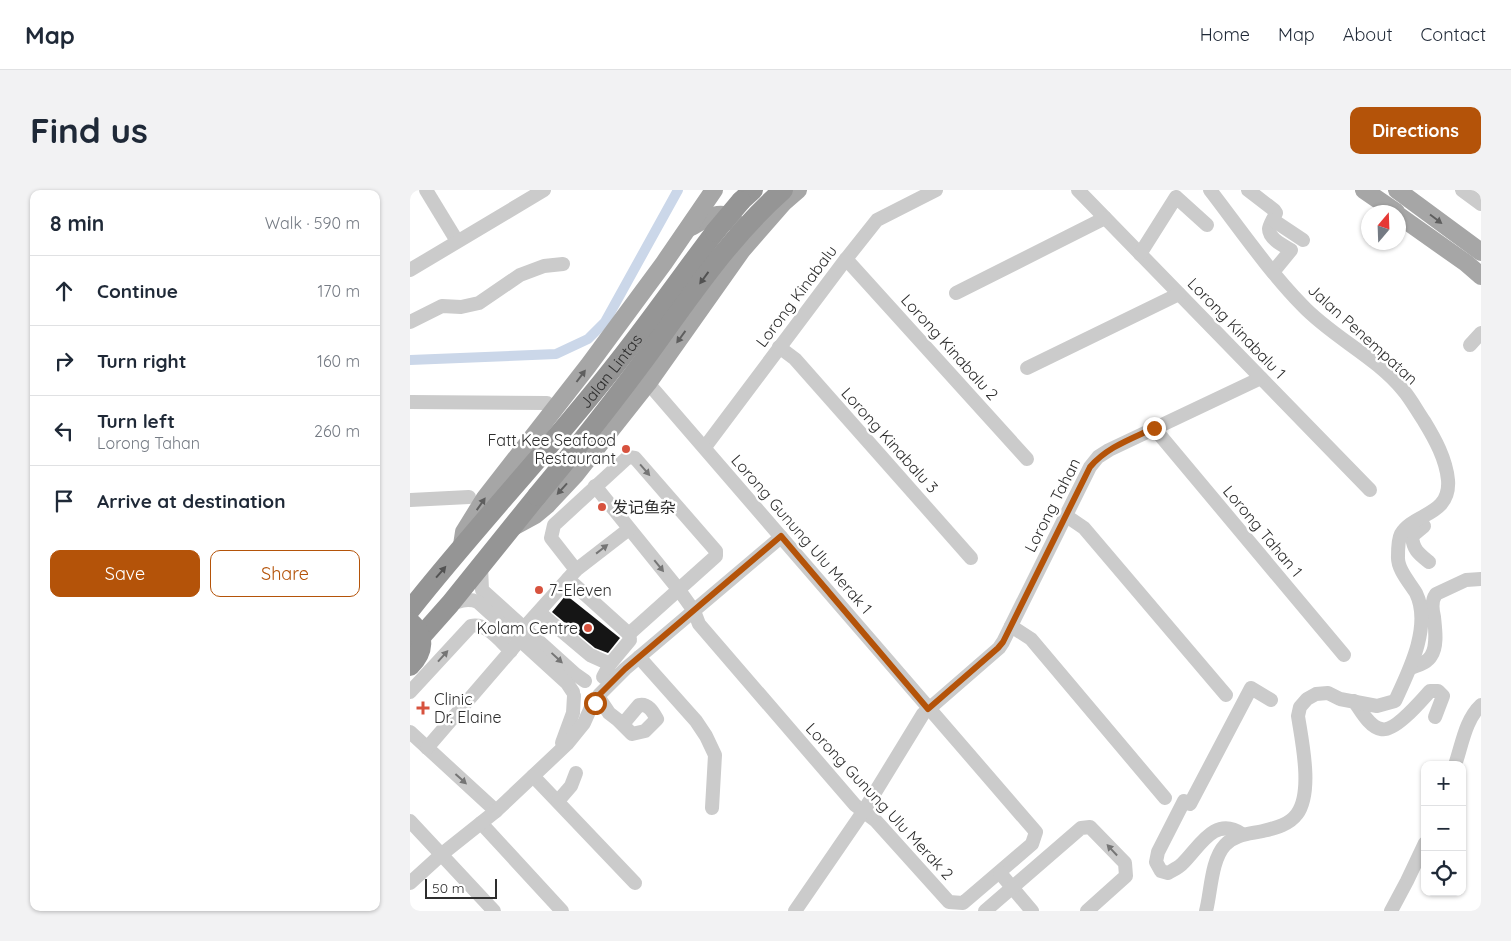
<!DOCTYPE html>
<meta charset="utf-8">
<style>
:root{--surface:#fff;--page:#f2f2f3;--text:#1f2937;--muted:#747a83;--line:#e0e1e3;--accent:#b45309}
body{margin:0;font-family:Quicksand,"Noto Sans SC",sans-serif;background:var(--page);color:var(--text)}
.controls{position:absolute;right:15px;bottom:15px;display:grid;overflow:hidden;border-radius:10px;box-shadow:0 1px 4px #0004}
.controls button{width:45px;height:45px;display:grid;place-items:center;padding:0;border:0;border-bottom:1px solid var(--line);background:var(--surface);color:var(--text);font:25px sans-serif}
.compass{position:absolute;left:951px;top:15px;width:45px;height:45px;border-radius:50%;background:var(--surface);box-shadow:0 1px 4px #0004;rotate:19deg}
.scale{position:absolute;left:15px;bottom:12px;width:72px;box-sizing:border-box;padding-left:5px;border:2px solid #2e2e2e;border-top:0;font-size:14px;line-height:18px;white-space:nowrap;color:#2e2e2e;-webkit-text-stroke:4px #fff;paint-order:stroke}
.stop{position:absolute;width:15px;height:15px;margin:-11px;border:4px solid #b45309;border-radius:50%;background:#fff}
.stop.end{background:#b45309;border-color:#fff;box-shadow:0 1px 5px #0008}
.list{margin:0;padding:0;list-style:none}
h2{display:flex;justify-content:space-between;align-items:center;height:65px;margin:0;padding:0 20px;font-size:21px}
h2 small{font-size:16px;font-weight:400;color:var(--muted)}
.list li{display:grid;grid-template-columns:32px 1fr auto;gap:15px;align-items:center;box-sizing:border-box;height:70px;padding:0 20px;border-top:1px solid var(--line)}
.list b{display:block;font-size:19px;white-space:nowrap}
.list p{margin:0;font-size:16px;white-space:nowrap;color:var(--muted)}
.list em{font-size:16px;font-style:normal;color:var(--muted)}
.actions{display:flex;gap:10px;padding:15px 20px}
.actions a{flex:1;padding:11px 0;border:1px solid var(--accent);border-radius:10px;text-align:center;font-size:18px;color:var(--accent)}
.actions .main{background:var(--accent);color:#fff}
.icon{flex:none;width:28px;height:28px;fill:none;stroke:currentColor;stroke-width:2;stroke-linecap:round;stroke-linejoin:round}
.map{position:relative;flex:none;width:1071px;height:721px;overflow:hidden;border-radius:10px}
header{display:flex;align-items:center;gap:30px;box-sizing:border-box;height:70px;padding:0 25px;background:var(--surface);border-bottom:1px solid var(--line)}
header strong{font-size:24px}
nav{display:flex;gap:28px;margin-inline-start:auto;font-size:18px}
.intro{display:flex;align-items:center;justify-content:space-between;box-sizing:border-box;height:120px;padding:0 30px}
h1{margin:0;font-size:35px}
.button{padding:12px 22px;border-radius:10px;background:var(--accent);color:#fff;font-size:18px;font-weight:700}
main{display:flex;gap:30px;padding:0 30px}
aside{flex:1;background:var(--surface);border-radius:10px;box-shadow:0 1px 4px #0004}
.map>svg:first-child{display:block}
</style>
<header>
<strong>Map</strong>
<nav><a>Home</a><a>Map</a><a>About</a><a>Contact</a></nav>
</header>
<div class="intro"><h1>Find us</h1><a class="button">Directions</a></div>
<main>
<aside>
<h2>8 min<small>Walk · 590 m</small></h2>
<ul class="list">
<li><svg class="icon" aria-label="ahead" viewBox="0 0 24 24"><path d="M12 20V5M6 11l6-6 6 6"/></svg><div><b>Continue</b></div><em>170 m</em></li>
<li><svg class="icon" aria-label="right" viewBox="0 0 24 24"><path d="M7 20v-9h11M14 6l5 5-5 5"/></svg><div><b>Turn right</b></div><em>160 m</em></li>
<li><svg class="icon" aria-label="left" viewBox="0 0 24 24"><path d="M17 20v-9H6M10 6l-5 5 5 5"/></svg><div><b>Turn left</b><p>Lorong Tahan</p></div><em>260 m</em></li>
<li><svg class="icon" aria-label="arrive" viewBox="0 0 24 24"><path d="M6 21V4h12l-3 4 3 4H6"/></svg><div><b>Arrive at destination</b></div></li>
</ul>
<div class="actions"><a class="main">Save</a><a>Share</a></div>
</aside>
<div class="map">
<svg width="1071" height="721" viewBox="0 0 1071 721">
<rect width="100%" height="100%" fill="#fff"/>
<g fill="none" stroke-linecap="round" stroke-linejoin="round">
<polyline stroke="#cbd7e9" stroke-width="10" points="0,170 146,164 178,149 195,132 268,0"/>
</g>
<polygon fill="#151515" points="156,405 210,448 198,463 185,458 142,422"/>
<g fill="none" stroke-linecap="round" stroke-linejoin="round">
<g stroke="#cbcbcb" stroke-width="14">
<polyline points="16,0 47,51"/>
<polyline points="668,0 960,300"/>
<path d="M838,0l26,20 2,3c-2,5 -7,12 -7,16 0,10 15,17 22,21l-18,22"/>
<polyline points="1052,0 1071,14"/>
<polyline points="863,30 893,50"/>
<polyline points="730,64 766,7 797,35"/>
<polyline points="436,69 617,269"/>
<polyline points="0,80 134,0"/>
<polyline points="546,103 695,28"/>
<polyline points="0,132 32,116 51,117 69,113 110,85 134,76 153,74"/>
<polyline points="1060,155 1071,143"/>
<polyline points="369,157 385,169 561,368"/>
<polyline points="617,178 769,104"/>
<polyline points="0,212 137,213"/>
<polyline points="744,238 934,465"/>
<polyline points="295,257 436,69 467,30 526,0"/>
<polyline points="185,296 269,400 284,421 289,434 445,615 466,631 539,712 553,713 622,654 626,642 238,193"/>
<polyline points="0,310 59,307"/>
<polyline points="655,325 674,338 816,505"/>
<path d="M1014,336l-12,10c1,14 7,18 17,26"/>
<polyline points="71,376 72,400 165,484 175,491"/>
<polyline points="166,380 141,348 144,335 218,267 225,268 306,361 306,366 219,444"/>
<polyline points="158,389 219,444"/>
<path d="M40,414c10,-3 18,-6 28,-2l89,81 6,9"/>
<polyline points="129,422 180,465 200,474"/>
<polyline points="601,436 621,449 755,608"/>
<polyline points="114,438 166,380 219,339"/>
<polyline points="229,467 286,531 296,546 305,565 302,618"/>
<path d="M1001,478c7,-3 16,-5 20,-12 7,-10 4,-28 3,-39 -2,-8 -3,-16 2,-23l30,-14 15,-1"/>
<polyline points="193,487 200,474 220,450 219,444"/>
<path d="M0,502l61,-66c15,-4 29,15 40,25"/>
<polyline points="189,505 215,479 371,347"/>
<path d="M189,508l10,15 9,7 14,14 13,-3 12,-12c-4,-7 -9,-16 -18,-14l-16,19"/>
<path d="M944,511c6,8 15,26 27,28 13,4 40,-28 49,-38h8l5,5 -8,21"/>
<polyline points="0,542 86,621"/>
<polyline points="152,553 163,523 164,506"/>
<polyline points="17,558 110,450"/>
<path d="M1045,575c7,-20 10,-45 26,-60"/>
<polyline points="123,586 225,693"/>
<polyline points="148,611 161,596 166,583"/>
<polyline points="0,631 84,721"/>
<polyline points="71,633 152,721"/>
<path d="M832,644c-28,-19 -43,14 -60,30 -4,4 -9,6 -14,9l-7,-2 -5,-9 2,-10 26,-51 6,3 61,-116 20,12"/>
<polyline points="590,683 622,721"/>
<polyline points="0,693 32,664 86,621 157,554 174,533 182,515"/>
<polyline points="385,721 453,622 513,524 589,458 593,452 680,277 688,267 699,260 851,188"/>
<polyline points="575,721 671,638 680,637 715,673 716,686 677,721"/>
<path d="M796,721c5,-19 5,-51 19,-66 10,-11 25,-11 38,-14 12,-3 26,-6 34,-17 16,-22 5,-72 1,-98l2,-9 7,-8 9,-5 12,-1 12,6 37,7 18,-5c14,-30 37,-75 21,-108 -6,-10 -19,-24 -18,-37 0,-6 0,-16 3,-22 12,-21 50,-18 47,-54 -2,-21 -13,-41 -24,-59 -7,-10 -13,-22 -21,-31 -28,-34 -71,-53 -101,-85 -34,-35 -62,-76 -92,-115"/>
<polyline points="981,721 997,691 1015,653"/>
</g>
<g stroke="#a6a6a6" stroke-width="18">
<polyline points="954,0 986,22"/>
<polyline points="987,0 1071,62"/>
<polyline points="988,25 1056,73 1071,86"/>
<path d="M281,37c15,-8 33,-22 46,-2"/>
<polyline points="103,337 125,325 137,315 166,284 238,193 332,60 373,13 388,0"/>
<polyline points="52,355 54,342 75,308 178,176 254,73 304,0"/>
</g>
<g stroke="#959595" stroke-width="20">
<polyline points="331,11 343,0"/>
<path id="s1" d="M0,420c64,-81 136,-157 200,-238 37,-46 70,-94 105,-140"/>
<polyline points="0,459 40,414 127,306"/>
</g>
<g stroke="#959595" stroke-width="20">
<polyline points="305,42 331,11"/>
<path d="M127,306c39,-47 77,-95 113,-144 41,-57 80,-115 133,-162"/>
<path d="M0,432c16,14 14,30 0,44"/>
</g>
</g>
<defs><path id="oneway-solid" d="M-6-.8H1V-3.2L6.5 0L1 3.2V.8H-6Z" transform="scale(1.25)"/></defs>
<g fill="#5e5e5e">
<use href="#oneway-solid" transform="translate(1026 29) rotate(37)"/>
<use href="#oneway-solid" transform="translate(271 147) rotate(126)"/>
<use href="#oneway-solid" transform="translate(171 186) rotate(-53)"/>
<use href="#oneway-solid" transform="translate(152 299) rotate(132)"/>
<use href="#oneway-solid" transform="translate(71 314) rotate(-55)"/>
</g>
<g fill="#525252">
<use href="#oneway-solid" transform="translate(294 88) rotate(126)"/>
<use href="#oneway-solid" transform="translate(31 382) rotate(-49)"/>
</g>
<g fill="#757575">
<use href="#oneway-solid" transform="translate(235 280) rotate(49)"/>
<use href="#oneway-solid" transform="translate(192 359) rotate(-38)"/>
<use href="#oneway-solid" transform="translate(249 376) rotate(51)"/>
<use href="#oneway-solid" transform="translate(33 466) rotate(-48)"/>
<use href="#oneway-solid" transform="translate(147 468) rotate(43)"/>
<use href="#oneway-solid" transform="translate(51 589) rotate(42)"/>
<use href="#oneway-solid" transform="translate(702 660) rotate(-133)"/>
</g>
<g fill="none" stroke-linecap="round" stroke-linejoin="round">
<path stroke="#b45309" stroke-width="6" d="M185,513l4,-8 26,-26 156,-133 147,173 70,-61 5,-6 87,-175c17,-20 41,-28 64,-39"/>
</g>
<g fill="#d7523e" stroke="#fff" stroke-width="2">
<circle cx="216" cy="259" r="5"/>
<circle cx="192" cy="317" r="5"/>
<circle cx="129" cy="400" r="5"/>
<circle cx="178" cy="438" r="5"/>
<path d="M10.5 510.5h5v5h5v5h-5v5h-5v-5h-5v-5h5z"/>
</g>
<g text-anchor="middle" stroke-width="5" stroke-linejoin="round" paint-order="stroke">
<g font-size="16" fill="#2e2e2e" stroke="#fff">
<text transform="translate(386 106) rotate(-53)" y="6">Lorong Kinabalu</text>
<text transform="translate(827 138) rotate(46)" y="6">Lorong Kinabalu 1</text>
<text transform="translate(953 144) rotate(42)" y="6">Jalan Penempatan</text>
<text transform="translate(540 157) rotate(48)" y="6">Lorong Kinabalu 2</text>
<text dy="6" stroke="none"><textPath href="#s1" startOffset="312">Jalan Lintas</textPath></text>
<text transform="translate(480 250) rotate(48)" y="6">Lorong Kinabalu 3</text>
<text transform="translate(642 315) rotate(-63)" y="6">Lorong Tahan</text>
<text transform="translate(853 341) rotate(50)" y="6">Lorong Tahan 1</text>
<text transform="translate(392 344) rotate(49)" y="6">Lorong Gunung Ulu Merak 1</text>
<text transform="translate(470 611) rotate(47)" y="6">Lorong Gunung Ulu Merak 2</text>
</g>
<g font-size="16" fill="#2e2e2e" stroke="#fff" text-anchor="start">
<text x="206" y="256" text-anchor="end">Fatt Kee Seafood<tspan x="206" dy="18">Restaurant</tspan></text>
<text x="202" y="323">发记鱼杂</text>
<text x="139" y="406">7-Eleven</text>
<text x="168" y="444" text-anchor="end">Kolam Centre</text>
<text x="24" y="515">Clinic<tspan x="24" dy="18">Dr. Elaine</tspan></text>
</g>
</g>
</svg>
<div class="controls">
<button>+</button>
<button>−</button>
<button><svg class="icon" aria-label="locate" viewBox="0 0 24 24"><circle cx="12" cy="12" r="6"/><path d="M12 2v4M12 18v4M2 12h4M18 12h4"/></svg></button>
</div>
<svg class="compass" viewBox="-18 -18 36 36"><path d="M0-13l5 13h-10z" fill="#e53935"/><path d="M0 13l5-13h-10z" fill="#747a83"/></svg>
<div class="scale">50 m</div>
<div class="stop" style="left:185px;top:513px"></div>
<div class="stop end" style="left:744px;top:238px"></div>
</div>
</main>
